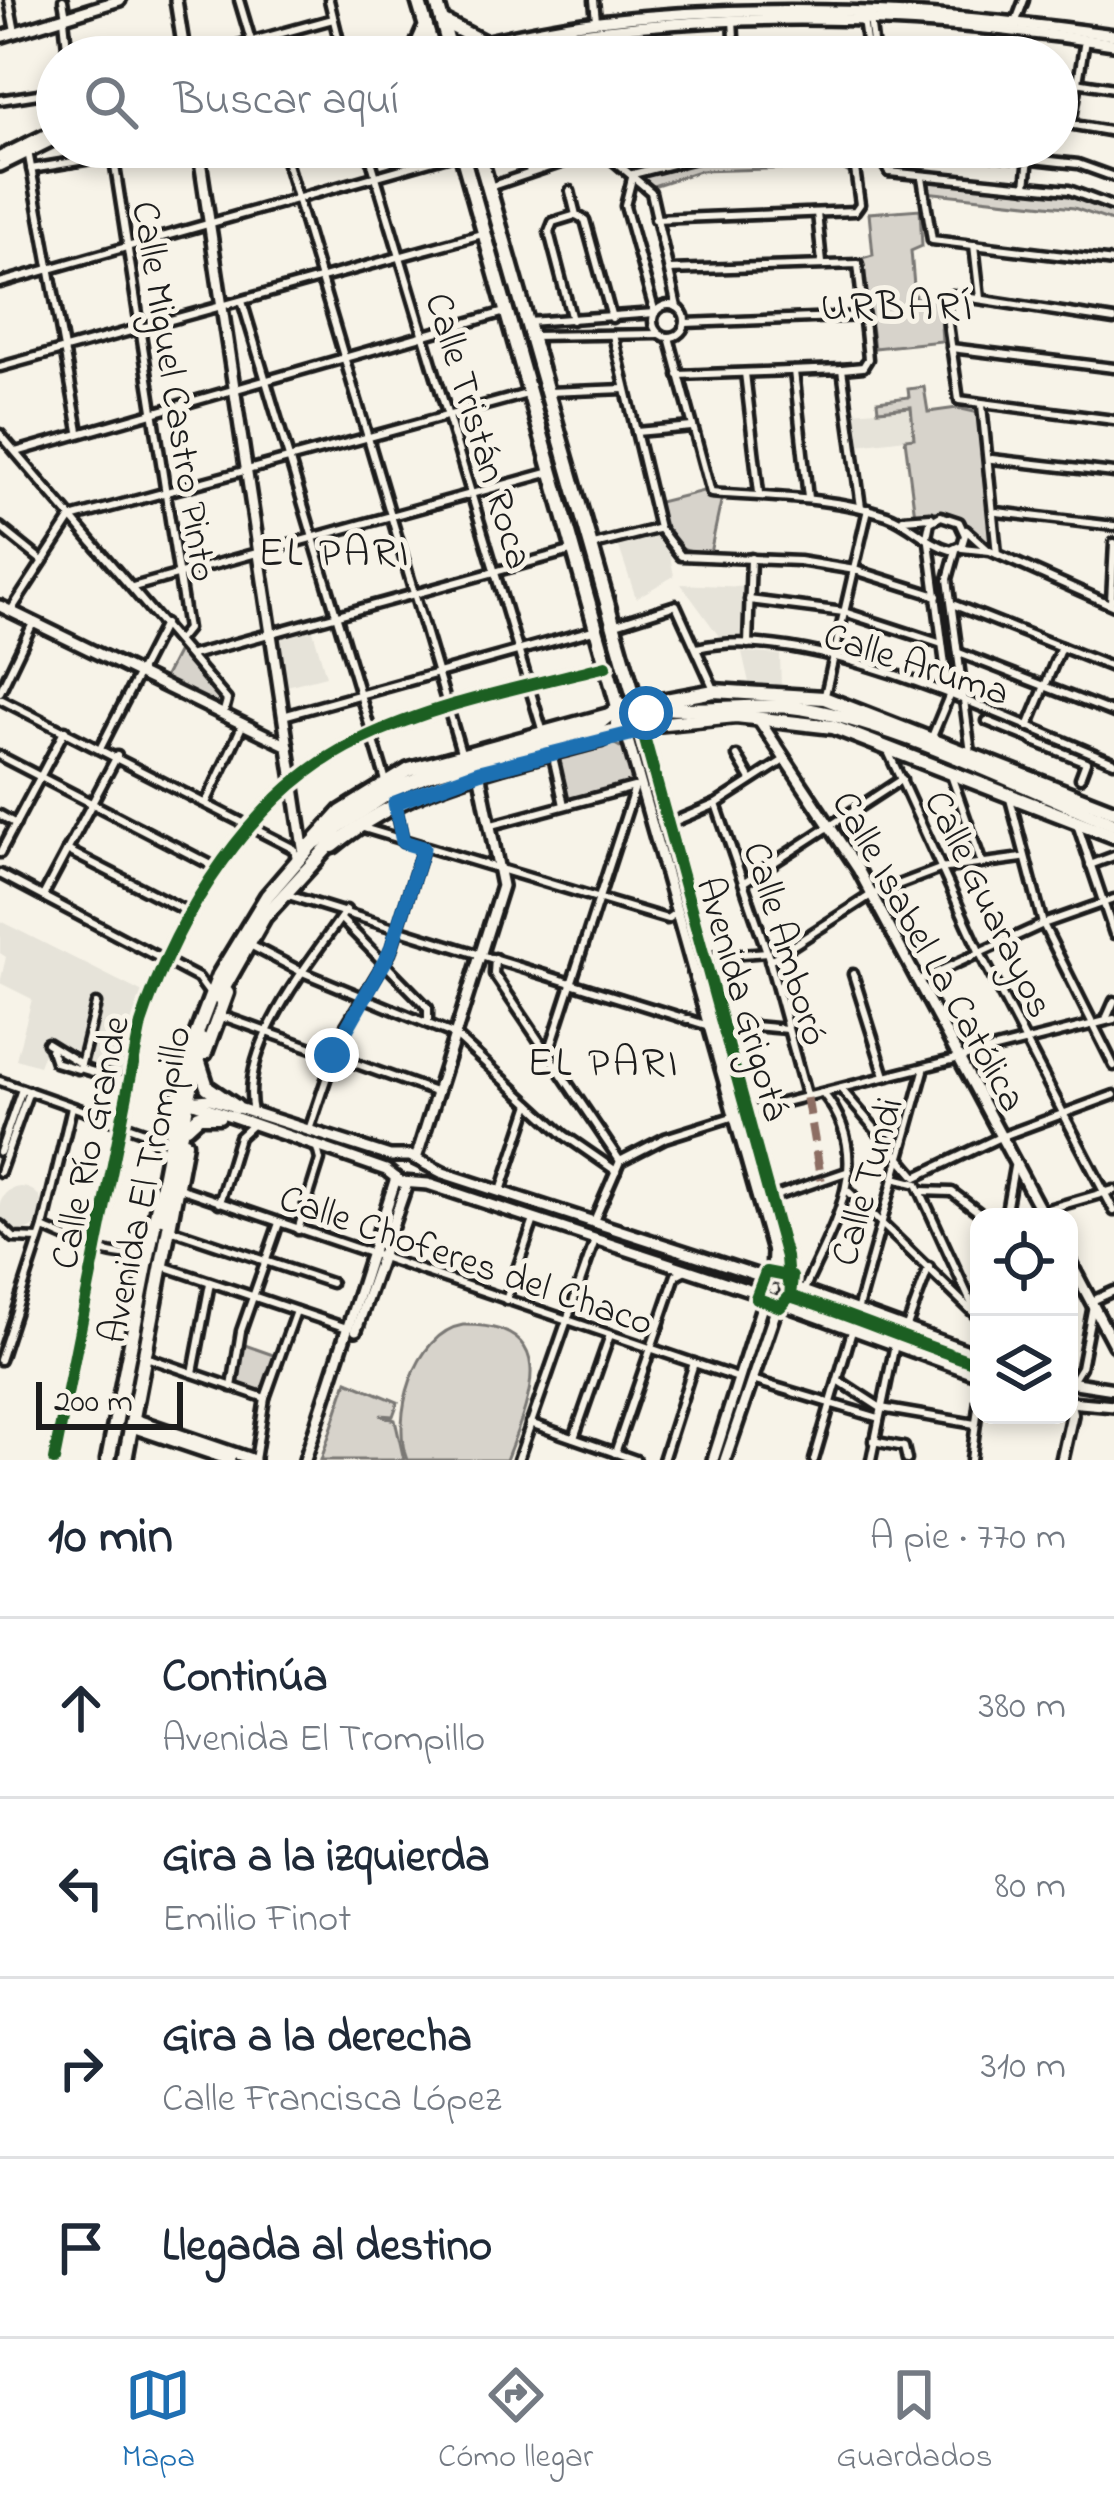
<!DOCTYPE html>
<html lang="es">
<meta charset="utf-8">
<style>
:root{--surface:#fff;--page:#f6f6f7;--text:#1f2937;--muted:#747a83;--line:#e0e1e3;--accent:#1f6fb2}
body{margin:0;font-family:"Indie Flower",sans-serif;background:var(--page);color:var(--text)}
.controls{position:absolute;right:36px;bottom:36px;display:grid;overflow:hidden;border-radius:24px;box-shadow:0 6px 18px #0003}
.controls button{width:108px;height:108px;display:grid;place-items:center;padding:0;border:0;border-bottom:3px solid var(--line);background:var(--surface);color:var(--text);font:60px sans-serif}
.scale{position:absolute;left:36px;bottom:30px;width:147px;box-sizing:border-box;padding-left:12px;border:6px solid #1c1c1c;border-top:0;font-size:33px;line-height:42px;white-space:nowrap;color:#1c1c1c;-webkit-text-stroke:9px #f7f3e8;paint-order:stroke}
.stop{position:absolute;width:36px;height:36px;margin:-27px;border:9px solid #1f6fb2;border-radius:50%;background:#fff}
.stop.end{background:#1f6fb2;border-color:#fff;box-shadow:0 3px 12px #0008}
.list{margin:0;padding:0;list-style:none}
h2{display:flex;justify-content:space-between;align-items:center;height:156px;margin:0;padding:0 48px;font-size:51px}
h2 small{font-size:39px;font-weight:400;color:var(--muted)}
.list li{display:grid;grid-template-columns:78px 1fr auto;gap:36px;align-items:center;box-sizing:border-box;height:180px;padding:0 48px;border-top:3px solid var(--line)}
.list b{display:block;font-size:45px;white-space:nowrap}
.list p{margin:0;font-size:39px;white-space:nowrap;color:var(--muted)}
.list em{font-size:39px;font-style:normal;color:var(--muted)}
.icon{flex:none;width:66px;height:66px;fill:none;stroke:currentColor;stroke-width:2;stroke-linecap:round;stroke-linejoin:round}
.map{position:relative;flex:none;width:1114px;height:1460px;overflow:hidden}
.search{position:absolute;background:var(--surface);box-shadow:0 6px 18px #0003;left:36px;right:36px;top:36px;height:132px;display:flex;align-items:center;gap:30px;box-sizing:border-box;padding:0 42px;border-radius:66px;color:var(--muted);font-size:45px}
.sheet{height:876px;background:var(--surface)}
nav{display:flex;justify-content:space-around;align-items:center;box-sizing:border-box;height:168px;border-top:3px solid var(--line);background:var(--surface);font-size:33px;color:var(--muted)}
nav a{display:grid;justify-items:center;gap:6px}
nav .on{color:var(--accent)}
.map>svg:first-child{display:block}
</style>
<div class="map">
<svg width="1114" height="1460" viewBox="0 0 1114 1460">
<rect width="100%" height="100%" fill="#f7f3e8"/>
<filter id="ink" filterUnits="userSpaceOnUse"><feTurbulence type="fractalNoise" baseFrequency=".00833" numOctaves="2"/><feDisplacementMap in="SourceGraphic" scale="24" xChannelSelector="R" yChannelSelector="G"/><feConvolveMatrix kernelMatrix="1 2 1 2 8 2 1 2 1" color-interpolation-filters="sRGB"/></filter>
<g filter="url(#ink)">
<g fill="#e6e3d9">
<polygon points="911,407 914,438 857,445 853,412"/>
<polygon points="654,534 670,555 674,576 636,598 618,544"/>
<polygon points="681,584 745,587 743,637 721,639"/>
<polygon points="312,627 326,676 287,686 279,637"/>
<polygon points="742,652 780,655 781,689 750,687"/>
<polygon points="0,921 143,993 121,1076 82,1060 100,1001 95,999 77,1054 43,1036 46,1048 39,1066 16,1059 32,999 0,983 6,957 0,953"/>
<circle cx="21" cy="1209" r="22"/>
</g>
<g fill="#d7d3cb" stroke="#7a7874" stroke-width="3">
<polygon points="861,152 849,173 840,167 699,171 650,187 639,178 686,161"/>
<polygon points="928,182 1069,194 1114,209 1114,222 1074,208 925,192"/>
<polygon points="920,209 922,246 911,251 915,298 939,296 942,341 874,348 862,258 873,255 869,213"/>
<polygon points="524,340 628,693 620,696 522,345"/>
<polygon points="924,387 928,412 957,408 979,413 996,536 992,545 948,513 915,516 905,439 914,438 911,407 878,410 877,401 909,397 908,389"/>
<path d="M703,491l19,6 -12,56c-39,-1 -45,-15 -55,-50z"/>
<polygon points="941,577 945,580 958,695 951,690 937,581"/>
<polygon points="180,647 225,701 222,710 162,682"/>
<polygon points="613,743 627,751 635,783 565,800 556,759"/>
<polygon points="799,1297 979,1360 979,1370 798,1303"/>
<path d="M463,1325c101,-1 66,76 43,135h-99c-16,-41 7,-127 56,-135z"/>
<polygon points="242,1344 276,1356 263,1393 234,1383"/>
<polygon points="347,1381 398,1402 393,1416 380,1415 395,1420 404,1460 321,1460"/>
</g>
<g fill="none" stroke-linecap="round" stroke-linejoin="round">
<g stroke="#72716c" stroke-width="3">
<polyline points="0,31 99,0"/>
<polyline points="693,701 725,697"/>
<polyline points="812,703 838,710"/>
</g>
<defs>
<g id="street">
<polyline points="9,0 15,32"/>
<polyline points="63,0 66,17"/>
<polyline points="239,0 256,57"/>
<polyline points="329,0 343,57"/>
<polyline points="594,0 596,20"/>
<polyline points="64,19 68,57"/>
<polyline points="733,19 735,57"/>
<polyline points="863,19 868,57"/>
<polyline points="870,19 875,57"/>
<polyline points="1016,21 1024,0"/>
<polyline points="582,32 586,57"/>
<polyline points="521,42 526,57"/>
<polyline points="194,57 333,19"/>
<polyline points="1057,79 1114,88"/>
<polyline points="0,100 57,91"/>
<polyline points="1057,122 1114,132"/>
<polyline points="1071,124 1085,40"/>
<polyline points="112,147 187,629 178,640"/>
<polyline points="282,147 461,752"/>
<polyline points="367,147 542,729"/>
<polyline points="523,147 530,172"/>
<polyline points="567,147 580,159 599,150"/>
<polyline points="874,147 889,172"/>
<polyline points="922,147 1078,164 1114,177"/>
<polyline points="600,149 651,192 677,307"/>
<polyline points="28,151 79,431"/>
<polyline points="31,169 164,147"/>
<polyline points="889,172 1069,190 1114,207"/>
<polyline points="633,174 707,155 856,147"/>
<polyline points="633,174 625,206 655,313"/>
<polyline points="922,177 932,240 1114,262"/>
<polyline points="1026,186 1030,147"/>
<polyline points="489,187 576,158"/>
<polyline points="570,191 576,215"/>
<polyline points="817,213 822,263"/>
<polyline points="655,219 855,211 860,204 854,162 886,148"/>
<polyline points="974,245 980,298"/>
<polyline points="669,270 858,264 868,359 863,367 842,369 678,375"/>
<polyline points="0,283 458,153"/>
<polyline points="242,301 386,781"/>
<circle cx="669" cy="321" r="16"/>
<polyline points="572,320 549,232 553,222 576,215 585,220 612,318"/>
<polyline points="1114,320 952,295 945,303 959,400 1114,420"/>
<polyline points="528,322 655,313"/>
<polyline points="685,323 864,316"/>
<polyline points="613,335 659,528 681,556 799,561 855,570 937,596"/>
<polyline points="532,336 659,334"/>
<path d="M669,337l42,156c60,5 118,3 176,22 24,8 40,29 64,35l11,-5 3,-10 -6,-13 -18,-6 -11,6 -3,15"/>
<polyline points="951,348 1114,368"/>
<polyline points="0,367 482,234"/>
<polyline points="842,369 861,507"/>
<polyline points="794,371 808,498"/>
<polyline points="745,373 759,493"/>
<polyline points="548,392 625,389"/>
<polyline points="982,405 997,554"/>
<polyline points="636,432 692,427"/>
<polyline points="0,434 227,700 223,715"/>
<polyline points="16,452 505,312"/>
<polyline points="992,459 1114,473"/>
<polyline points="997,512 1114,526"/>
<polyline points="903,519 931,517"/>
<polyline points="0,527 41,560"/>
<polyline points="966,530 987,549"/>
<polyline points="929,542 949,696 932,737"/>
<polyline points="594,545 657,529"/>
<polyline points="962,548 990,551 1114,606"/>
<polyline points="956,550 948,579 971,753"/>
<polyline points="133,587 551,472"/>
<polyline points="749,600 844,612 942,644"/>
<polyline points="1111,601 1114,543"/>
<polyline points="952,604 1114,668"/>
<polyline points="10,612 71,518 527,394"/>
<polyline points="616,624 676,605 714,689"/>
<polyline points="748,644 751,558"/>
<path d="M697,648c110,-28 312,72 417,114"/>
<polyline points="959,653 1114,713"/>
<polyline points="192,655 574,550"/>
<polyline points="0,692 33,623"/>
<polyline points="825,695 868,509"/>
<polyline points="0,699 294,849 296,859"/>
<polyline points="283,716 593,630"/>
<polyline points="987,721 1034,740"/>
<polyline points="1028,727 1061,647"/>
<polyline points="1033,741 1086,762 1080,778"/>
<polyline points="101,747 164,624"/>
<polyline points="887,749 980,953 1114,1211"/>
<polyline points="552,752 564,805"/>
<polyline points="0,756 219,869"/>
<polyline points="737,756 751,780"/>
<polyline points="951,775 982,864"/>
<polyline points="1010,799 1043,924 1114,1066"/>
<polyline points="206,803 243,724"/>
<polyline points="716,804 767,952 807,1098"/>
<polyline points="395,805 403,842"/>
<polyline points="0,815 16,824"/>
<polyline points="1077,824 1114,934"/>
<polyline points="492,825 634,787"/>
<polyline points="666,825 716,804 784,760"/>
<polyline points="360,827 667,919 677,912"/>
<polyline points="67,850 190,913"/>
<polyline points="0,853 65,730"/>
<polyline points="1090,865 1114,856"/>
<polyline points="0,874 198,978 209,993"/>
<polyline points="744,882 902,779"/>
<polyline points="288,895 709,1026"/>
<polyline points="43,896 117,756"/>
<polyline points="341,919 428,1008 428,1022"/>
<polyline points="252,946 300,971 455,1035 564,1135 616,1171"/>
<polyline points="705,957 767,952"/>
<polyline points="495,958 494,974 620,1161"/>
<polyline points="769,961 871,895 940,869 1022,858"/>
<polyline points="853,974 885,1076"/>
<polyline points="918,981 1043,924 1114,899"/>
<polyline points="96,1004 80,1068 127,1082"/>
<polyline points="1106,1019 1114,1001"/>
<polyline points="218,1020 228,1018 435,1092"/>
<polyline points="720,1023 787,1029"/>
<polyline points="47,1043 78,1062"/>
<polyline points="51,1050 55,1062 78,1069"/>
<polyline points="548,1055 635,787"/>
<polyline points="0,1081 150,1134 164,1152"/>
<polyline points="841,1089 916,1177 1000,1137 1114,1095"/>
<path d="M253,1112c-15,-66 59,-152 93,-202"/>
<polyline points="746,1112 1114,1019"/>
<polyline points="309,1130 342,1032 390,953 423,848"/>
<polyline points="0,1152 22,1089"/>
<polyline points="0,1172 29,1091"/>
<polyline points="894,1178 917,1184 975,1311"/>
<polyline points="179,1188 738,1378"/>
<polyline points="501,1191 530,1104"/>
<polyline points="921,1191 952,1192 985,1217"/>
<polyline points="849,1192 978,1317"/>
<polyline points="770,1198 849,1171"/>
<polyline points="219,1203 239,1137 251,1126"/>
<polyline points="1041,1211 1114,1190"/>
<polyline points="1005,1217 1014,1167"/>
<polyline points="594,1221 620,1161 665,1138 735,1116"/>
<polyline points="0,1225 14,1238 39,1239"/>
<path d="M43,1228c26,10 78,39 104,22"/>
<polyline points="170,1229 331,1283"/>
<polyline points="298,1230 320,1160 317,1148"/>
<polyline points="163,1266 347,1328"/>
<path d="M804,1290c29,-65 73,-130 19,-197"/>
<polyline points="506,1300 534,1220"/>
<polyline points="857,1311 925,1067"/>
<polyline points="906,1329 929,1267"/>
<polyline points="146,1357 265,1398"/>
<polyline points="0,1360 43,1228 72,1107"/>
<polyline points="193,1373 210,1283"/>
<polyline points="752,1380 879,1418"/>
<polyline points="838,1380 881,1408 975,1424"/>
<polyline points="1071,1383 1081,1367 1094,1300 1114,1291"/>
<polyline points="232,1387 241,1331 279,1223"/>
<polyline points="530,1423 636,1460"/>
<polyline points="574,1438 610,1335"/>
<polyline points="873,1441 904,1447 907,1460"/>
<polyline points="615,1453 676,1275 687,1269"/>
<path d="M54,1460l87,-436c35,-108 112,-234 219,-284 77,-37 164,-53 246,-74"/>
<polyline points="255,1460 265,1398 296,1311"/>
<polyline points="518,1460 595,1240"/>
<polyline points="663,1460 694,1363"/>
<polyline points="814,1460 852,1331"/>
<polyline points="871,1460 895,1344"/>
<polyline points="971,1460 979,1400"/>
</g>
<g id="secondary">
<polyline points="176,0 185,57"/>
<polyline points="0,37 120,0"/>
<path d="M409,57c60,-11 120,-27 181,-35 175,-21 350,-12 524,13"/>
<path d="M445,57c221,-50 446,-47 669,-13"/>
<polyline points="198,147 304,854"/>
<polyline points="0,157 57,129"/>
<polyline points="0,166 57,138"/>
<polyline points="0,606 288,746"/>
<polyline points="757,717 858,869 1044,1217"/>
<polyline points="642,729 786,1257 787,1297 774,1304 762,1297 760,1286 767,1277 779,1275 788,1283"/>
<polyline points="626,733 773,1252 772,1275"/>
<polyline points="186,1101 210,1099 390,1156 410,1156 443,1173 766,1278"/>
<polyline points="188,1101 386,1170 401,1182 428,1184 761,1294"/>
<polyline points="416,1159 502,886 479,772"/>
<polyline points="1069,1260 1114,1345"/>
<polyline points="789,1286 979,1355"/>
<polyline points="780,1303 979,1375"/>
<polyline points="356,1330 407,1183"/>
<polyline points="1069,1382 1114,1389"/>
<polyline points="1069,1402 1114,1406"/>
<polyline points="134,1419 254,1460"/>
<polyline points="132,1427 230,1460"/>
<polyline points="305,1460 396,1178"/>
<polyline points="713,1460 764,1300"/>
<polyline points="725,1460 778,1304"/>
<polyline points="1062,1460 1072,1415 1069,1402"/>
</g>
<g id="primary">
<polyline points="418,0 435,57"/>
<polyline points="436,0 452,57"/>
<polyline points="442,21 481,41"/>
<polyline points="404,57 416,48 424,30"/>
<polyline points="472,57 482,49"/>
<polyline points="460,147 619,710"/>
<polyline points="477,147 636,704"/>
<path d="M644,703c23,13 113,0 147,4 93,10 233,81 323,117"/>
<circle cx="632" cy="719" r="15"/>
<polyline points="639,705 714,691 824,698 1114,811"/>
<polyline points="645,725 736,716 833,727 1114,836"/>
<polyline points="593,735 621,729"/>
<polyline points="312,844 341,812 409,770 616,713"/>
<path d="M333,846c78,-65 173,-81 268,-107"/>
<polyline points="218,998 264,917 337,837"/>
<polyline points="205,1053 227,993"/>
<polyline points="198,1059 207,1087 236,1107"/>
<polyline points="187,1127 199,1116 219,1116"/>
<polyline points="162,1218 202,1039"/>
<polyline points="108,1460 186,1062 219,975 267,896 311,845 392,791 428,775 592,729 613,712"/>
<polyline points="125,1460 185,1143"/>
</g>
</defs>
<use href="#street" stroke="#1c1c1c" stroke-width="15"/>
<use href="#secondary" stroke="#1c1c1c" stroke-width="18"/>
<use href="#primary" stroke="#1c1c1c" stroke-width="21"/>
<use href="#street" stroke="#f7f3e8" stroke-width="6"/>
<use href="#secondary" stroke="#f7f3e8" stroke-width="9"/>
<use href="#primary" stroke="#f7f3e8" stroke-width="12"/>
<polyline stroke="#8d6e63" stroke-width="9" stroke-dasharray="18 9" stroke-linecap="butt" points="807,1098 821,1180"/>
<defs>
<g id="cycleway">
<polyline points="642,729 786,1257 788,1283"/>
<path d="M790,1296l-10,11 -24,-9 10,-26 26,5 -2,19c60,19 125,47 189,68"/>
<path d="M54,1460l87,-436c35,-108 112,-234 219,-284 77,-37 164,-53 246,-74"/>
</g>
</defs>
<use href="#cycleway" stroke="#f7f3e8" stroke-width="20"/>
<use href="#cycleway" stroke="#1b5e20" stroke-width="12"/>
</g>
</g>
<g fill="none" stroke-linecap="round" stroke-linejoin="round" filter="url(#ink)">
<polyline stroke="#1f6fb2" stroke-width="15" points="332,1055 390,952 423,848 403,842 395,803 479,772 634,733 645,725 646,713"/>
</g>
<g text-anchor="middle" stroke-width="10" stroke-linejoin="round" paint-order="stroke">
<g font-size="39" fill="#1c1c1c" stroke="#f7f3e8">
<text transform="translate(177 391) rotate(81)" y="14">Calle Miguel Castro Pinto</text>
<text transform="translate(481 430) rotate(73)" y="14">Calle Tristán Roca</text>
<text transform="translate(917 662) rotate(18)" y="14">Calle Aruma</text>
<text transform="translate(991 903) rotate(64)" y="14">Calle Guarayos</text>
<text transform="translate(788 943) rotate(73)" y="14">Calle Amboró</text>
<text transform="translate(931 950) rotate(61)" y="14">Calle Isabel La Católica</text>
<text transform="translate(745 998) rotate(74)" y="14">Avenida Grigotá</text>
<text transform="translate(88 1142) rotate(-78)" y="14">Calle Río Grande</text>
<text transform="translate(865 1181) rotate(-74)" y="14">Calle Tundi</text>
<text transform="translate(143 1184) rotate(-78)" y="14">Avenida El Trompillo</text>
<text transform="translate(467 1258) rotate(19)" y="14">Calle Choferes del Chaco</text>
</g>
<g font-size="42" letter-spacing="3" fill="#1c1c1c" stroke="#f7f3e8">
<text x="898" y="319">URBARÍ</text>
<text x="335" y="565">EL PARI</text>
<text x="604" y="1075">EL PARI</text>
</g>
</g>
</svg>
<div class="controls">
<button><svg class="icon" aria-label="locate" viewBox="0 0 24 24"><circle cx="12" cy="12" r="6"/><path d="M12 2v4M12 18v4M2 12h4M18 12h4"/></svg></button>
<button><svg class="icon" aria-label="layers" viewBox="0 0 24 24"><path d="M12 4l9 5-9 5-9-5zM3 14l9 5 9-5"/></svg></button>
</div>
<div class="scale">200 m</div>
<div class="stop" style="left:646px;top:713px"></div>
<div class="stop end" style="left:332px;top:1055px"></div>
<div class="search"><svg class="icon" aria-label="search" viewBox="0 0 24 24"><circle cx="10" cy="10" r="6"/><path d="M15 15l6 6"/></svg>Buscar aquí</div>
</div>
<section class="sheet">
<h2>10 min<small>A pie · 770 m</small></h2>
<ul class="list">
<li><svg class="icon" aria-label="ahead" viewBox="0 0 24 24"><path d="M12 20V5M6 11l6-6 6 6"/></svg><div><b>Continúa</b><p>Avenida El Trompillo</p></div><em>380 m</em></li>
<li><svg class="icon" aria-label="left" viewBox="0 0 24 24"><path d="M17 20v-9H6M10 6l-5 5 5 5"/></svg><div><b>Gira a la izquierda</b><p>Emilio Finot</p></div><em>80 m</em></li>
<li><svg class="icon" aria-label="right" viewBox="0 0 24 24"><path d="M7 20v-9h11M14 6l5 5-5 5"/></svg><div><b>Gira a la derecha</b><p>Calle Francisca López</p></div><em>310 m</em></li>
<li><svg class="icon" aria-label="arrive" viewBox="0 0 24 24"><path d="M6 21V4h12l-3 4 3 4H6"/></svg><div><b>Llegada al destino</b></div></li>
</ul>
</section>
<nav>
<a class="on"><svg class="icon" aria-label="map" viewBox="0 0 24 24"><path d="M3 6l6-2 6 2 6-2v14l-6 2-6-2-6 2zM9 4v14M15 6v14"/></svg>Mapa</a>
<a><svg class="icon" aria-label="directions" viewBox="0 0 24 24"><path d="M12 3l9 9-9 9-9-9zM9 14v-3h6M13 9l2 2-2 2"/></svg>Cómo llegar</a>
<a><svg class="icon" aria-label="saved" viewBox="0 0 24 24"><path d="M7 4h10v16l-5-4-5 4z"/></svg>Guardados</a>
</nav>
